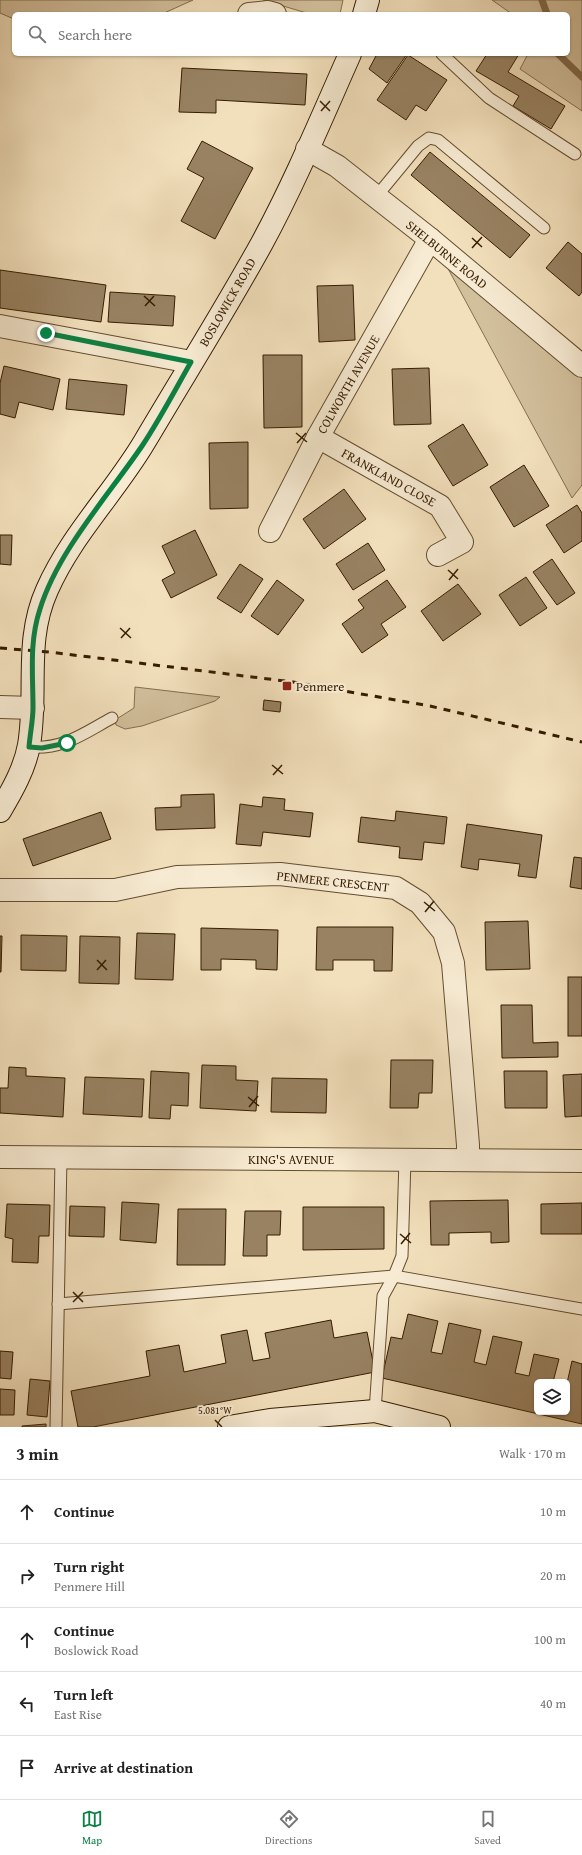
<!DOCTYPE html>
<meta charset="utf-8">
<style>
:root{--surface:#fff;--page:#f6f6f6;--text:#222;--muted:#767676;--line:#e0e0e0;--accent:#0b8043}
body{margin:0;font-family:"Gentium Book Plus",serif;background:var(--page);color:var(--text)}
.controls{position:absolute;right:12px;bottom:12px;display:grid;overflow:hidden;border-radius:6px;box-shadow:0 1px 3px #0004}
.controls button{width:36px;height:36px;display:grid;place-items:center;padding:0;border:0;border-bottom:1px solid var(--line);background:var(--surface);color:var(--text);font:20px sans-serif}
.stop{position:absolute;width:12px;height:12px;margin:-9px;border:3px solid #0b8043;border-radius:50%;background:#fff}
.stop.end{background:#0b8043;border-color:#fff;box-shadow:0 1px 4px #0008}
.list{margin:0;padding:0;list-style:none}
h2{display:flex;justify-content:space-between;align-items:center;height:52px;margin:0;padding:0 16px;font-size:17px}
h2 small{font-size:13px;font-weight:400;color:var(--muted)}
.list li{display:grid;grid-template-columns:26px 1fr auto;gap:12px;align-items:center;box-sizing:border-box;height:64px;padding:0 16px;border-top:1px solid var(--line)}
.list b{display:block;font-size:15px;white-space:nowrap}
.list p{margin:0;font-size:13px;white-space:nowrap;color:var(--muted)}
.list em{font-size:13px;font-style:normal;color:var(--muted)}
.icon{flex:none;width:22px;height:22px;fill:none;stroke:currentColor;stroke-width:2;stroke-linecap:round;stroke-linejoin:round}
.map{position:relative;flex:none;width:582px;height:1427px;overflow:hidden}
.search{position:absolute;background:var(--surface);box-shadow:0 1px 3px #0004;left:12px;right:12px;top:12px;height:44px;display:flex;align-items:center;gap:10px;box-sizing:border-box;padding:0 14px;border-radius:6px;color:var(--muted);font-size:15px}
.sheet{height:372px;background:var(--surface)}
nav{display:flex;justify-content:space-around;align-items:center;box-sizing:border-box;height:56px;border-top:1px solid var(--line);background:var(--surface);font-size:11px;color:var(--muted)}
nav a{display:grid;justify-items:center;gap:2px}
nav .on{color:var(--accent)}
.map>svg:first-child{display:block}
</style>
<div class="map">
<svg width="582" height="1427" viewBox="0 0 582 1427">
<rect width="100%" height="100%" fill="#f2e0bc"/>
<filter id="stains"><feTurbulence type="fractalNoise" baseFrequency=".005" numOctaves="4"/><feColorMatrix values="0 0 0 0 .2 0 0 0 0 .09 0 0 0 0 .02 0 0 0 .5 -.17"/></filter>
<radialGradient id="worn" r=".72"><stop offset=".6" stop-color="#630" stop-opacity="0"/><stop offset="1" stop-color="#630" stop-opacity=".3"/></radialGradient>
<g fill="#d2bf9c" stroke="#846e4e">
<polygon points="0,0 193,0 162,14 14,14 14,19 0,13"/>
<polygon points="263,0 343,0 340,14 310,14"/>
<polygon points="492,0 582,0 582,111 520,69 528,54 568,54 568,14 512,14"/>
<polygon points="445,263 582,374 582,485 572,498"/>
<polygon points="135,687 220,697 215,701 142,726 125,729 116,725 115,720 134,708"/>
</g>
<g fill="none" stroke-linecap="round" stroke-linejoin="round">
<g stroke="#80694a" stroke-width="7">
<polyline points="542,0 547,14"/>
<polyline points="558,54 582,77"/>
</g>
</g>
<g fill="#988262" stroke="#361c00">
<polygon points="377,54 407,54 387,83 369,69"/>
<polygon points="487,54 519,54 508,72 565,106 551,129 513,106 519,96 476,71"/>
<polygon points="408,55 447,80 426,111 416,105 406,120 377,100"/>
<polygon points="182,68 307,74 305,105 216,100 216,113 179,112"/>
<polygon points="202,141 253,168 215,239 181,221 204,178 187,169"/>
<polygon points="430,152 530,235 510,258 411,175"/>
<polygon points="568,242 582,254 582,292 579,296 546,268"/>
<polygon points="0,270 106,285 101,322 0,308"/>
<polygon points="353,285 355,340 319,342 317,286"/>
<polygon points="110,292 175,296 173,326 108,322"/>
<polygon points="263,355 302,355 302,427 264,428"/>
<polygon points="4,366 60,379 53,410 19,402 15,418 0,414 0,383"/>
<polygon points="429,368 431,424 394,425 392,369"/>
<polygon points="69,379 127,385 124,415 66,409"/>
<polygon points="463,424 488,465 453,486 428,446"/>
<polygon points="248,442 248,508 210,509 209,443"/>
<polygon points="524,465 549,506 514,527 490,487"/>
<polygon points="344,489 366,519 324,549 303,519"/>
<polygon points="577,505 582,513 582,541 564,553 546,525"/>
<polygon points="195,530 217,575 171,598 162,580 175,573 162,546"/>
<polygon points="0,535 12,535 11,565 0,564"/>
<polygon points="368,543 385,570 353,590 336,564"/>
<polygon points="552,559 575,593 557,605 533,572"/>
<polygon points="240,564 263,579 241,613 217,598"/>
<polygon points="526,577 547,608 520,626 499,595"/>
<polygon points="277,580 304,600 278,635 251,616"/>
<polygon points="387,580 406,607 381,624 388,635 362,653 342,624 364,608 358,600"/>
<polygon points="458,584 481,614 443,641 421,611"/>
<polygon points="264,700 281,702 280,712 263,710"/>
<polygon points="214,794 215,828 156,830 155,808 181,807 181,795"/>
<polygon points="263,797 285,799 284,810 313,813 310,837 263,832 261,846 236,844 240,804 262,807"/>
<polygon points="396,811 447,817 444,844 424,842 422,860 399,858 400,847 358,842 361,817 395,821"/>
<polygon points="101,812 111,839 33,866 23,839"/>
<polygon points="467,824 542,835 536,878 518,876 520,864 479,859 478,870 461,867"/>
<polygon points="574,857 582,858 582,889 570,887"/>
<polygon points="528,921 530,969 486,970 485,922"/>
<polygon points="317,927 393,927 392,971 374,971 374,960 333,960 333,970 316,970"/>
<polygon points="201,928 278,930 277,970 256,969 256,960 221,959 221,970 201,970"/>
<polygon points="137,933 175,934 173,980 135,979"/>
<polygon points="21,935 67,936 66,971 21,970"/>
<polygon points="0,936 2,936 1,972 0,972"/>
<polygon points="80,936 120,937 119,984 79,983"/>
<rect x="568" y="977" width="14" height="59"/>
<polygon points="501,1005 532,1005 533,1043 558,1042 558,1057 502,1058"/>
<polygon points="391,1060 433,1060 432,1093 419,1093 418,1108 390,1108"/>
<polygon points="202,1065 236,1066 236,1080 258,1081 256,1111 200,1108"/>
<polygon points="9,1067 26,1068 26,1076 65,1078 63,1117 0,1113 0,1088 8,1088"/>
<polygon points="151,1071 189,1073 188,1106 171,1105 170,1119 149,1118"/>
<polygon points="504,1071 547,1071 547,1108 505,1108"/>
<polygon points="582,1074 582,1116 565,1117 563,1075"/>
<polygon points="85,1077 144,1079 142,1117 83,1114"/>
<polygon points="272,1078 327,1079 326,1113 271,1112"/>
<polygon points="508,1200 509,1242 491,1243 491,1232 449,1233 449,1245 431,1245 430,1201"/>
<polygon points="122,1202 159,1204 156,1243 120,1240"/>
<polygon points="582,1203 582,1234 541,1234 541,1204"/>
<polygon points="7,1204 50,1205 49,1236 39,1236 38,1263 12,1262 13,1239 5,1237"/>
<polygon points="70,1206 105,1207 104,1237 69,1236"/>
<polygon points="303,1207 384,1207 384,1249 303,1250"/>
<polygon points="178,1209 226,1209 225,1265 177,1265"/>
<polygon points="245,1211 281,1211 280,1235 267,1235 267,1256 243,1256"/>
<polygon points="408,1314 438,1321 431,1352 442,1354 449,1323 481,1330 474,1362 486,1365 493,1336 522,1342 515,1373 529,1376 534,1354 559,1359 553,1382 537,1382 537,1412 567,1412 567,1383 572,1361 582,1364 582,1424 382,1378 391,1337 402,1339"/>
<polygon points="331,1320 334,1338 367,1332 375,1372 93,1427 78,1427 71,1391 150,1376 146,1351 179,1345 184,1372 226,1363 221,1335 247,1330 253,1361 270,1358 265,1333"/>
<polygon points="0,1351 13,1352 11,1379 0,1378"/>
<polygon points="30,1379 50,1381 47,1417 27,1415"/>
<polygon points="0,1389 15,1390 14,1415 0,1415"/>
<polygon points="46,1424 46,1427 22,1427 22,1426"/>
</g>
<g fill="none" stroke-linecap="round" stroke-linejoin="round">
<defs>
<g id="lane">
<polyline points="442,54 489,98 575,154"/>
<polyline points="376,197 418,146 429,138 438,140 544,228"/>
<path d="M29,747c34,3 55,-14 83,-29"/>
<polyline points="58,1304 394,1276 582,1309"/>
<polyline points="375,1411 383,1296 394,1276 402,1256 405,1160"/>
<polyline points="56,1427 61,1158"/>
</g>
<g id="street">
<polyline points="249,14 268,12 275,14"/>
<polyline points="307,149 337,166 430,239 582,366"/>
<polyline points="0,326 191,362"/>
<polyline points="318,437 440,506 462,542 438,555"/>
<polyline points="270,531 318,437 430,239"/>
<polyline points="0,707 33,708"/>
<polyline points="0,890 115,890 177,877 280,874 396,888 420,903 444,932 453,963 468,1145 468,1160"/>
<polyline points="0,1157 582,1161"/>
</g>
<g id="secondary">
<polyline points="364,14 368,0"/>
<path d="M0,811c12,-20 25,-43 29,-66 9,-53 -5,-104 18,-155 24,-55 68,-98 98,-149 39,-66 80,-131 117,-198 33,-61 60,-126 88,-189"/>
<polyline points="229,1427 270,1420 375,1411 439,1427"/>
</g>
</defs>
<use href="#lane" stroke="#654d2f" stroke-width="13"/>
<use href="#street" stroke="#654d2f" stroke-width="24"/>
<use href="#secondary" stroke="#361c00" stroke-width="24"/>
<use href="#lane" stroke="#f7ebd3" stroke-width="11"/>
<use href="#street" stroke="#f7ebd3" stroke-width="22"/>
<use href="#secondary" stroke="#f7ebd3" stroke-width="22"/>
<polyline stroke="#361c00" stroke-width="3" stroke-dasharray="7 7" stroke-linecap="butt" points="0,648 49,652 293,682 430,706 582,742"/>
</g>
<g fill="none" stroke-linecap="round" stroke-linejoin="round">
<path stroke="#0b8043" stroke-width="5" d="M46,333l145,29c-16,28 -31,57 -49,84 -34,50 -84,105 -102,163 -11,33 -7,65 -7,99 0,12 -3,26 -4,39l13,1 25,-5"/>
</g>
<path fill="none" stroke="#361c00" stroke-width="1.5" d="M320,101l10,10M321,111l9,-10M472,238l10,9M472,248l10,-11M144,296l11,10M145,306l9,-10M296,433l11,9M297,443l9,-10M448,570l10,9M449,580l9,-11M120,628l11,10M121,638l9,-10M272,765l11,9M273,775l9,-10M424,902l11,9M425,912l9,-11M97,960l10,10M97,970l9,-10M248,1097l11,9M249,1107l9,-11M400,1234l11,9M401,1244l9,-11M73,1292l10,10M73,1302l10,-10M215,1420l7,7"/>
<rect fill="#8f2418" stroke="#f7ebd3" stroke-width="1.5" x="282" y="681" width="10" height="10" rx="2"/>
<g text-anchor="middle" stroke-width="4" stroke-linejoin="round" paint-order="stroke">
<g font-size="13" fill="#361c00" stroke="#f7ebd3">
<text transform="translate(447 254) rotate(39)" y="5">SHELBURNE ROAD</text>
<text transform="translate(227 302) rotate(-60)" y="5">BOSLOWICK ROAD</text>
<text transform="translate(348 384) rotate(-60)" y="5">COLWORTH AVENUE</text>
<text transform="translate(389 477) rotate(29)" y="5">FRANKLAND CLOSE</text>
<text transform="translate(333 881) rotate(6)" y="5">PENMERE CRESCENT</text>
<text x="291" y="1164">KING'S AVENUE</text>
</g>
<g font-size="13" fill="#361c00" stroke="#f7ebd3" text-anchor="start">
<text x="296" y="691">Penmere</text>
</g>
</g>
<g font-size="10" text-anchor="middle" fill="#361c00" stroke="#f7ebd3" stroke-width="4" stroke-linejoin="round" paint-order="stroke">
<text x="215" y="1414">5.081°W</text>
</g>
<rect width="100%" height="100%" filter="url(#stains)"/>
<rect width="100%" height="100%" fill="url(#worn)"/>
</svg>
<div class="controls">
<button><svg class="icon" aria-label="layers" viewBox="0 0 24 24"><path d="M12 4l9 5-9 5-9-5zM3 14l9 5 9-5"/></svg></button>
</div>
<div class="stop" style="left:67px;top:743px"></div>
<div class="stop end" style="left:46px;top:333px"></div>
<div class="search"><svg class="icon" aria-label="search" viewBox="0 0 24 24"><circle cx="10" cy="10" r="6"/><path d="M15 15l6 6"/></svg>Search here</div>
</div>
<section class="sheet">
<h2>3 min<small>Walk · 170 m</small></h2>
<ul class="list">
<li><svg class="icon" aria-label="ahead" viewBox="0 0 24 24"><path d="M12 20V5M6 11l6-6 6 6"/></svg><div><b>Continue</b></div><em>10 m</em></li>
<li><svg class="icon" aria-label="right" viewBox="0 0 24 24"><path d="M7 20v-9h11M14 6l5 5-5 5"/></svg><div><b>Turn right</b><p>Penmere Hill</p></div><em>20 m</em></li>
<li><svg class="icon" aria-label="ahead" viewBox="0 0 24 24"><path d="M12 20V5M6 11l6-6 6 6"/></svg><div><b>Continue</b><p>Boslowick Road</p></div><em>100 m</em></li>
<li><svg class="icon" aria-label="left" viewBox="0 0 24 24"><path d="M17 20v-9H6M10 6l-5 5 5 5"/></svg><div><b>Turn left</b><p>East Rise</p></div><em>40 m</em></li>
<li><svg class="icon" aria-label="arrive" viewBox="0 0 24 24"><path d="M6 21V4h12l-3 4 3 4H6"/></svg><div><b>Arrive at destination</b></div></li>
</ul>
</section>
<nav>
<a class="on"><svg class="icon" aria-label="map" viewBox="0 0 24 24"><path d="M3 6l6-2 6 2 6-2v14l-6 2-6-2-6 2zM9 4v14M15 6v14"/></svg>Map</a>
<a><svg class="icon" aria-label="directions" viewBox="0 0 24 24"><path d="M12 3l9 9-9 9-9-9zM9 14v-3h6M13 9l2 2-2 2"/></svg>Directions</a>
<a><svg class="icon" aria-label="saved" viewBox="0 0 24 24"><path d="M7 4h10v16l-5-4-5 4z"/></svg>Saved</a>
</nav>
